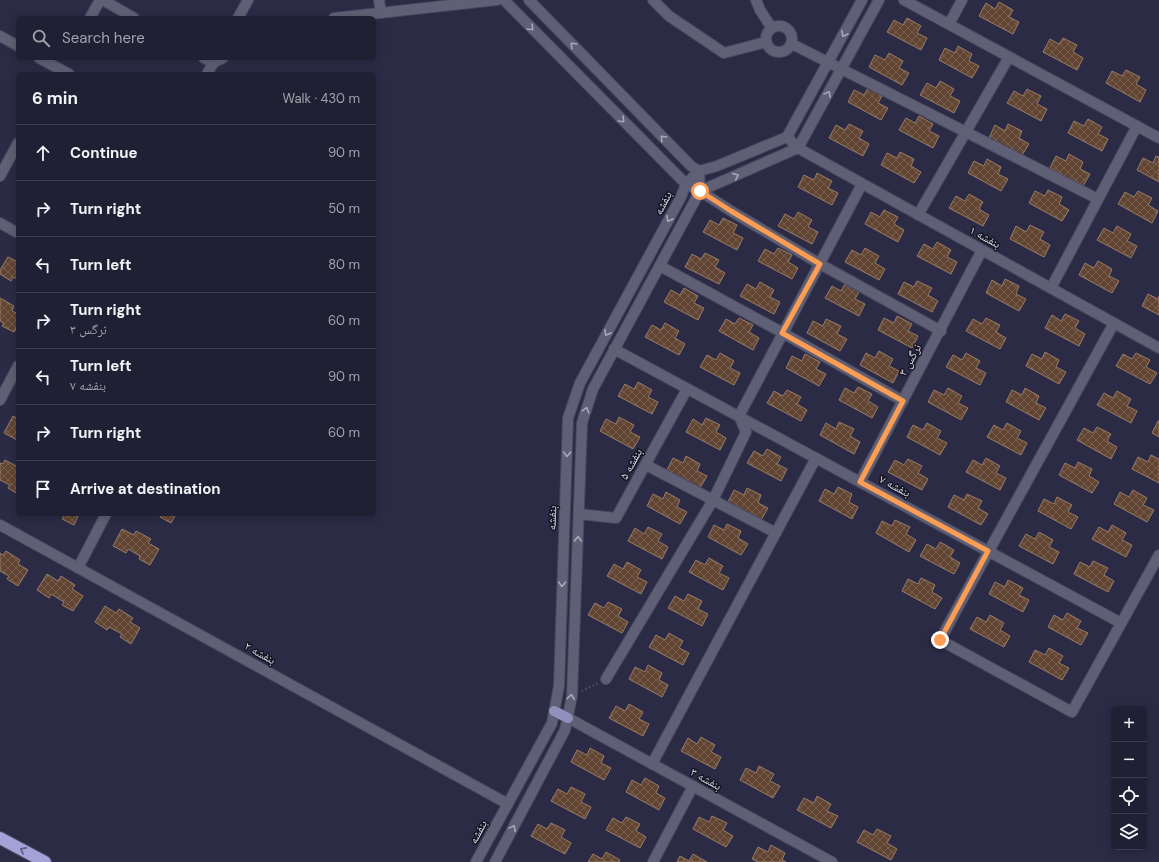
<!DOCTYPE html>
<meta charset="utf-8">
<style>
:root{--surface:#202034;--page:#28283c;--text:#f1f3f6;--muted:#a2a3ac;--line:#3d3e4f}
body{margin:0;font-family:"DM Sans","Noto Naskh Arabic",sans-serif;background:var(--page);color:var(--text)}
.controls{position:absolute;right:12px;bottom:12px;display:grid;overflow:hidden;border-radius:6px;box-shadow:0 2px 10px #0003}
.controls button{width:36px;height:36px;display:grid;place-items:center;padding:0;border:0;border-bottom:1px solid var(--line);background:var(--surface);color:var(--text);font:20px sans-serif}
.stop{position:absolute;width:12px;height:12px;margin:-9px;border:3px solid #fc9d53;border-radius:50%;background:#fff}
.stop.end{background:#fc9d53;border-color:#fff;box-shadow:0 1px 4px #0008}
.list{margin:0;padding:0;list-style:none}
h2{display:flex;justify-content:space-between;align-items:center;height:52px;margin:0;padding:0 16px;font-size:17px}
h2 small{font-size:13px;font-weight:400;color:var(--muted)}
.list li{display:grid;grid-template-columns:26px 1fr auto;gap:12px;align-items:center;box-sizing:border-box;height:56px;padding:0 16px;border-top:1px solid var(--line)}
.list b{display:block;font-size:15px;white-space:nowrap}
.list p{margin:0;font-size:13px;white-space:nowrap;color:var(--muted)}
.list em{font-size:13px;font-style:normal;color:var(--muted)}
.icon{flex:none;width:22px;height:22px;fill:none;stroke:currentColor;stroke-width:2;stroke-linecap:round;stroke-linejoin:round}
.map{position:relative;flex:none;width:1159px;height:862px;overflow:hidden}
.search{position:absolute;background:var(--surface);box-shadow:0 2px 10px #0003;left:16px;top:16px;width:360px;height:44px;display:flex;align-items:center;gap:10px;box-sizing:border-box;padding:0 14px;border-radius:6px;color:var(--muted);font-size:15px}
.panel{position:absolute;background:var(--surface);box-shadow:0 2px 10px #0003;left:16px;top:72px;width:360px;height:444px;border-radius:6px}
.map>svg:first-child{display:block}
</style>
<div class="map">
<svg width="1159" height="862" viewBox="0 0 1159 862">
<defs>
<pattern id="building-cross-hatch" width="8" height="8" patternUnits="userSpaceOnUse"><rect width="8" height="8" fill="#614532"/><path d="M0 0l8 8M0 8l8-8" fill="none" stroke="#775f50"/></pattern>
</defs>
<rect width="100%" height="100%" fill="#2b2b46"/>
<g fill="url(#building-cross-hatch)" stroke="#9a7c67">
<polygon points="999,2 1013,10 1009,17 1019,22 1013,34 979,16 986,3 995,9"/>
<polygon points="907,18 921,26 917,33 927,38 921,50 887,32 894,20 903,25"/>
<polygon points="1063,38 1077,45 1073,52 1083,58 1077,70 1043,52 1050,39 1059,44"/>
<polygon points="958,46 972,54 969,61 979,66 972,78 939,60 945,48 955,53"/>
<polygon points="889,53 903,61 899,68 909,73 902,85 869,67 875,55 885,60"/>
<polygon points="1126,70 1140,77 1136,84 1146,90 1140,102 1106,83 1112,71 1122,76"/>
<polygon points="940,81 954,89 950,96 960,101 954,113 920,95 927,83 936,88"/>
<polygon points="868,88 882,96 878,103 888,108 881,120 848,102 854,90 864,95"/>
<polygon points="1027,89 1041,96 1037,104 1047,109 1041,121 1007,103 1014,91 1023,96"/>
<polygon points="919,116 933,124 929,131 939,136 933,148 899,130 906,118 915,123"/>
<polygon points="1088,119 1102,127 1098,134 1108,139 1102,151 1068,133 1074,121 1084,126"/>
<polygon points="849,124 863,131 859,138 869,144 863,156 829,138 836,125 845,130"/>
<polygon points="1008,124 1022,131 1019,138 1029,144 1022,155 989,138 995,125 1005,131"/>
<polygon points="900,152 914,159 911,166 921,172 914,183 881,165 887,153 897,158"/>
<polygon points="1069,154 1083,162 1080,169 1090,174 1083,186 1050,168 1056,156 1066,161"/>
<polygon points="1156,156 1159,157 1159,182 1137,170 1143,158 1153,163"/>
<polygon points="987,159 1001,167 998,174 1008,179 1001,191 968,173 974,161 984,166"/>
<polygon points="817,173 832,181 828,188 838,193 832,205 798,187 804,175 814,180"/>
<polygon points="1048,190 1062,197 1059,204 1069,210 1062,221 1029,203 1035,191 1045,196"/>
<polygon points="1138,191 1152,198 1148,205 1158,211 1152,223 1118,204 1125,192 1134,197"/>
<polygon points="969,194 983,202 979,209 989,215 983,226 949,208 956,196 965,201"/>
<polygon points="884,210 898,217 894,224 904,230 898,242 865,224 871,212 880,217"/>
<polygon points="798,212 812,220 808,227 818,232 812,244 778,226 785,214 794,219"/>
<polygon points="723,218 737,225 733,233 743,238 737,250 703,232 710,220 719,225"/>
<polygon points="1030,225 1044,232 1040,239 1050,245 1044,257 1010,239 1016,226 1026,232"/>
<polygon points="1117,226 1131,234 1127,241 1137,246 1131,258 1097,240 1104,228 1113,233"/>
<polygon points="937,242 951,250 947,257 957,262 951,274 917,256 924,244 933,249"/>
<polygon points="778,248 792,255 788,262 798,268 792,279 758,261 765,249 774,254"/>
<polygon points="865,248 879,256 875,263 885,269 879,280 845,262 852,250 861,255"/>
<polygon points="705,253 719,260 715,267 725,273 719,284 685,267 692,254 701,259"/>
<polygon points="8,257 18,262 18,279 13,277 11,281 0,274 0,270"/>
<polygon points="1098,261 1112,269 1109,276 1119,281 1112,293 1079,275 1085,263 1094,268"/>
<polygon points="1005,279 1019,286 1016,294 1026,299 1019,311 986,293 992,280 1002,286"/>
<polygon points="917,281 932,288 928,295 938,301 932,312 898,294 904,282 914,287"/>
<polygon points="760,282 774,290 770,297 780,302 774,314 740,296 747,284 756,289"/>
<polygon points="845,284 859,292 855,299 865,304 859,316 825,298 832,286 841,291"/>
<polygon points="684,288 698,296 694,303 704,308 698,320 664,302 671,290 680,295"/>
<polygon points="1148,294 1158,299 1159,296 1159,315 1142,306"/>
<polygon points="0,298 14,306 12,311 18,314 18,325 14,332 2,326 4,323 0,321"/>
<polygon points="1065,314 1079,321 1075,328 1085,334 1079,346 1045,328 1052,315 1061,321"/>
<polygon points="897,316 912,324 908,331 918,336 912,348 878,330 884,318 894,323"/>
<polygon points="739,318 753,325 749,332 759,338 753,350 719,331 726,319 735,324"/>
<polygon points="986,318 1000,325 996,332 1006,338 1000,349 966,331 973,319 982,324"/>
<polygon points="826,319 841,326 837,334 847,339 840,351 807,333 813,321 823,326"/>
<polygon points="665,323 679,331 675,338 685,344 679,355 645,337 652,325 661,330"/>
<polygon points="879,351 893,359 889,366 899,371 893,383 860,365 866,353 875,358"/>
<polygon points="1045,352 1059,360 1056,367 1066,372 1059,384 1026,366 1032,354 1042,359"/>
<polygon points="720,353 734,361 730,368 740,373 734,385 700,367 707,355 716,360"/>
<polygon points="966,353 980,361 976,368 986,373 980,385 946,367 953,355 962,360"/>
<polygon points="1136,353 1150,360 1146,367 1157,373 1150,384 1116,366 1123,354 1132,359"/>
<polygon points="805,354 820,362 816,369 826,374 819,386 786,368 792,356 802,361"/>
<polygon points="638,382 652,390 648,397 658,402 652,414 618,396 625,384 634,389"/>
<polygon points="858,387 872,394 868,401 878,407 872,418 839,400 845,388 854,393"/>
<polygon points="948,388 962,396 958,403 968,408 961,420 928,402 934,390 944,395"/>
<polygon points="1025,388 1039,396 1036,403 1046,408 1039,420 1006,402 1012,390 1022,395"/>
<polygon points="787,390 801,397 797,404 807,410 801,421 767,403 774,391 783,396"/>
<polygon points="1117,391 1131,399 1127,406 1137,411 1131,423 1097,405 1104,393 1113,398"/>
<polygon points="13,416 18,419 18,438 17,440 4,433"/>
<polygon points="619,417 634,425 630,432 640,437 633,449 600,431 606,419 616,424"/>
<polygon points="706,418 720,425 716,432 726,438 720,450 686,432 693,419 702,425"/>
<polygon points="1158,421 1159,421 1159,437 1152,433"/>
<polygon points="839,422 854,429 850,436 860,442 854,454 820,435 826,423 836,429"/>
<polygon points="927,423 941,431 937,438 947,443 940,455 907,437 913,425 923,430"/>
<polygon points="1007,423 1021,431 1017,438 1027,443 1021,455 987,437 994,425 1003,430"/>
<polygon points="1097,427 1111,434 1107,441 1117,447 1111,459 1077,440 1084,428 1093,433"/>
<polygon points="767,449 781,457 777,464 787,469 781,481 747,463 754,451 763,456"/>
<polygon points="1151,455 1159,459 1159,483 1132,469 1138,457 1148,462"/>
<polygon points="686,456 700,464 697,471 707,476 700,488 667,470 673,458 683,463"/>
<polygon points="986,458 1000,466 996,473 1006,478 1000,490 966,472 973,460 982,465"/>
<polygon points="908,459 922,466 918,473 928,479 922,490 888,472 895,460 904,465"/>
<polygon points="5,460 18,467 18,494 8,488 10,485 0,480 0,463 3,464"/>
<polygon points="1078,462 1092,469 1089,476 1099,482 1092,493 1059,475 1065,463 1075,468"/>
<polygon points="838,487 852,494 849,502 858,507 852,519 819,501 825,489 834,494"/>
<polygon points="747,488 761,495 758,503 768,508 761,520 728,502 734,490 744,495"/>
<polygon points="1133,490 1147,498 1143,505 1154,510 1147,522 1114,504 1120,492 1129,497"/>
<polygon points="666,492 680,500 677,507 687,512 680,524 647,506 653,494 663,499"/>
<polygon points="967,494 982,501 978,508 988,514 981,525 948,507 954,495 964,500"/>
<polygon points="1057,497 1072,505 1068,512 1078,517 1071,529 1038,511 1044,499 1054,504"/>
<polygon points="61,514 79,514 74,525 62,519 64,516"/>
<polygon points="162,514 176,514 171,523 160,517"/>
<polygon points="895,520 910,527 906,534 916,540 909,552 876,533 882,521 892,526"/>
<polygon points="727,524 741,531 738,538 748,544 741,555 708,537 714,525 724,530"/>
<polygon points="1112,525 1126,533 1122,540 1132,545 1126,557 1092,539 1099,527 1108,532"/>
<polygon points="648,527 662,534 658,541 668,547 662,559 628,541 635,528 644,534"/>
<polygon points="122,529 134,535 136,531 151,539 148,543 159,549 150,565 139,559 140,556 128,549 126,553 113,546"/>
<polygon points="1039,532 1053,540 1049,547 1059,552 1053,564 1019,546 1026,534 1035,539"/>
<polygon points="940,542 954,550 950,557 960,563 954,574 920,556 927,544 936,549"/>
<polygon points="6,551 20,560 18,564 28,570 18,586 7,579 9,576 0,571 0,553 3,555"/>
<polygon points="709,558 723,566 719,573 729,578 723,590 689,572 696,560 705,565"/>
<polygon points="1093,561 1108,568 1104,575 1114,581 1108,592 1074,574 1080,562 1090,567"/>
<polygon points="627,562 641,570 637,577 647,582 641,594 607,576 614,564 623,569"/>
<polygon points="47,574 58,581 61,576 75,585 72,589 83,596 73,611 62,605 64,602 51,594 49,598 37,590"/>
<polygon points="921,578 935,585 932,592 942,598 935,609 902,591 908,579 918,584"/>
<polygon points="1008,580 1023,588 1019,595 1029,600 1023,612 989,594 995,582 1005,587"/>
<polygon points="688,594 702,601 698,609 708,614 702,626 668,608 675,596 684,601"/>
<polygon points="608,602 622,609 618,616 628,622 622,633 588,615 595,603 604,608"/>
<polygon points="105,606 116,613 119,609 133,618 130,622 140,628 131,644 120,637 122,634 109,627 107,630 95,622"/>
<polygon points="1067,613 1081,621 1077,628 1088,633 1081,645 1048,627 1054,615 1063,620"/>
<polygon points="990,615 1004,623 1000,630 1010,636 1004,647 970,629 977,617 986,622"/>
<polygon points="669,633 683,641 679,648 689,653 683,665 649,647 656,635 665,640"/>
<polygon points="1049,648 1063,656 1059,663 1069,668 1062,680 1029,662 1035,650 1045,655"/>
<polygon points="648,665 662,673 659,680 668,685 662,697 629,679 635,667 645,672"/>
<polygon points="629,704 643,712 639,719 649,724 643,736 609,718 616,706 625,711"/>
<polygon points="701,737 715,745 711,752 721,757 715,769 681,751 688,738 697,744"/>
<polygon points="590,748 604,756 601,763 611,768 604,780 571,762 577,750 587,755"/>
<polygon points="759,766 774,774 770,781 780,786 773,798 740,780 746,768 756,773"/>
<polygon points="645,778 659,786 656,793 665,798 659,810 626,792 632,780 641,785"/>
<polygon points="571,787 585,794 581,802 591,807 585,819 551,801 558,789 567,794"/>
<polygon points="817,796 831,804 827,811 838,816 831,828 797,810 804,798 814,803"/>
<polygon points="712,816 727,823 723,830 733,836 726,847 693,829 699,817 709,822"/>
<polygon points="626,817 640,824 636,831 646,837 640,848 606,830 613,818 622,823"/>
<polygon points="551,823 565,830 561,837 571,843 565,854 531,836 538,824 547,829"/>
<polygon points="877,829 891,836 887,843 897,849 891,860 857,842 864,830 873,835"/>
<polygon points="771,845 785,853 782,860 786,862 758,862 752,859 758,847 768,852"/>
<polygon points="606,852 620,860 619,862 588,862 593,854 602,859"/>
<polygon points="693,854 707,862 677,862 680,856 689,861"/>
</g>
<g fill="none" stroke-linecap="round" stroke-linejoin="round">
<defs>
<g id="minor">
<polyline points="103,0 134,18"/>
<polyline points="379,0 381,13"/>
<polyline points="504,0 686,184 700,191 731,211 820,264 941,331"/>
<polyline points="529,0 691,166 699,171 700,191"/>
<polyline points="653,0 669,16 724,53 766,42"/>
<polyline points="756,0 760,10 771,27"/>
<polyline points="904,0 1159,138"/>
<polyline points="90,18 100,0"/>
<polyline points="238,18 248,0"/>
<polyline points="334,18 497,0"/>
<polyline points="949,24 962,0"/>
<circle cx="779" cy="39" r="13"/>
<polyline points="0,36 18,46"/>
<polyline points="792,44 1098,199"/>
<polyline points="39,58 69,74"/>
<polyline points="204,58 213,63 223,58"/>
<polyline points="207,74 216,58"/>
<polyline points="787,137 798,148 1159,348"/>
<polyline points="0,176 18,143"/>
<polyline points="700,191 798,148 879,0"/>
<polyline points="918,215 1009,57"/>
<polyline points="0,223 18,233"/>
<polyline points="660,266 783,333 903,401"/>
<polyline points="1051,288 1137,126"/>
<polyline points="1114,323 940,640 1072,712 1159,555"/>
<polyline points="614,349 1121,623"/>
<polyline points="0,400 18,366"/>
<polyline points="646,465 776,533"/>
<polyline points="860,482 982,250"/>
<polyline points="579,514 616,518 687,389"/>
<polyline points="0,525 508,804"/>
<polyline points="78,568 106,514"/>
<polyline points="606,679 713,500 746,432 739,416 862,184"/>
<polyline points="568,718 832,862"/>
<polyline points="652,764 816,458"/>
<polyline points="476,862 552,723 559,686 568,418 580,383 681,197 686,184 699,171 717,166 787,137 862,0"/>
<polyline points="495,862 565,730 572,696 582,423 593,389 700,191"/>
<polyline points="653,862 693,786"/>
</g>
<polyline id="major" points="554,711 568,718"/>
<polyline id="highway" points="0,838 45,862"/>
</defs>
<use href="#minor" stroke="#474760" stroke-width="12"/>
<use href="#major" stroke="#474760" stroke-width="12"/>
<use href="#highway" stroke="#474760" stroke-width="14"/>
<polyline stroke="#62627a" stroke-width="2" stroke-dasharray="1 3" stroke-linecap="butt" points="582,691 598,683"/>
<use href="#minor" stroke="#5f6075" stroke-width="10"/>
<use href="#major" stroke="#9090bc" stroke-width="10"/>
<use href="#highway" stroke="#a3a3d8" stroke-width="12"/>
</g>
<defs><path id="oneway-chevron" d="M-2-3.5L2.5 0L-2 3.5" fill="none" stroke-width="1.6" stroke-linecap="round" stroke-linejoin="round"/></defs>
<g stroke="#a7a8bb">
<use href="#oneway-chevron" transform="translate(531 28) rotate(45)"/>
<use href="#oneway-chevron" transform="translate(844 34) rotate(119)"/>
<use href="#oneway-chevron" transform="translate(573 45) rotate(-134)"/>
<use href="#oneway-chevron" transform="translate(828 94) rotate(-61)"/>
<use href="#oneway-chevron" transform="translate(622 120) rotate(45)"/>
<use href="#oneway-chevron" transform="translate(663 138) rotate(-134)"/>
<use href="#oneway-chevron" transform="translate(736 176) rotate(-24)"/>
<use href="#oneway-chevron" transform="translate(669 219) rotate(119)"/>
<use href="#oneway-chevron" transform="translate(607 333) rotate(119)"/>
<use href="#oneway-chevron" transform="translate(586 410) rotate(-73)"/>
<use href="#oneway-chevron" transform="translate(567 454) rotate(92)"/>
<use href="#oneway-chevron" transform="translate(578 539) rotate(-88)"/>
<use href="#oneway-chevron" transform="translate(562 584) rotate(92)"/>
<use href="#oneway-chevron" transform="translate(571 697) rotate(-83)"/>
<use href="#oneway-chevron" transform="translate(513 828) rotate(-62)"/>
</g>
<use stroke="#5c5c7c" href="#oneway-chevron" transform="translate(23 850) rotate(-152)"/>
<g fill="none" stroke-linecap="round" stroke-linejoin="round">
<polyline stroke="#fc9d53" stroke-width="5" points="700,191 731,211 820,264 782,333 903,401 860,482 988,551 940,640"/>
</g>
<g text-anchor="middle" stroke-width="3" stroke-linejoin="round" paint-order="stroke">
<g font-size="12" fill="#d7d8ea" stroke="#151521">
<text transform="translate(663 203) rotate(-62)" y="4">بنفشه</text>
<text transform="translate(985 237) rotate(29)" y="4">بنفشه ۱</text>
<text transform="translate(910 360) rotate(-62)" y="4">نرگس ۳</text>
<text transform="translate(631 464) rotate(-61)" y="4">بنفشه ۵</text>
<text transform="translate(895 486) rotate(28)" y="4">بنفشه ۷</text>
<text transform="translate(552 518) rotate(-88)" y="4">بنفشه</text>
<text transform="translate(260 653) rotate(29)" y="4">بنفشه ۲</text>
<text transform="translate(706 779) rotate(29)" y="4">بنفشه ۳</text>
<text transform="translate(478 832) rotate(-62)" y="4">بنفشه</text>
</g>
</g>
</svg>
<div class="controls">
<button>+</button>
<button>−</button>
<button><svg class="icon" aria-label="locate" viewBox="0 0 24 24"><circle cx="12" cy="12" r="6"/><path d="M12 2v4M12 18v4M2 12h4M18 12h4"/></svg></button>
<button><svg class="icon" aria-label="layers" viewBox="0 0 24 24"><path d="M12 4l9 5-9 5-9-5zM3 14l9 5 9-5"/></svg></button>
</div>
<div class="stop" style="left:700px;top:191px"></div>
<div class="stop end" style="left:940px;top:640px"></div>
<div class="search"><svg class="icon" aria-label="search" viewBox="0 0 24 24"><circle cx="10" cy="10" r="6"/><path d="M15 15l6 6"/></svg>Search here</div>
<section class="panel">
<h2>6 min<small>Walk · 430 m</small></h2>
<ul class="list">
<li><svg class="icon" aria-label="ahead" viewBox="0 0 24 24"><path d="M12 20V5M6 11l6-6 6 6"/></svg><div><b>Continue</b></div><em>90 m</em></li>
<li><svg class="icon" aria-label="right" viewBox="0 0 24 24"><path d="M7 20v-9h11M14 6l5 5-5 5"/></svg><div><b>Turn right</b></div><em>50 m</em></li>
<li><svg class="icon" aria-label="left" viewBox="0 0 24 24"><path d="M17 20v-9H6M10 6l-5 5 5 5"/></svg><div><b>Turn left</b></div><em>80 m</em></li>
<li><svg class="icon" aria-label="right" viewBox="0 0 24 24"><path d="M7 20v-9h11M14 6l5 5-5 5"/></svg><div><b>Turn right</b><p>نرگس ۳</p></div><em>60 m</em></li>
<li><svg class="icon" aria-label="left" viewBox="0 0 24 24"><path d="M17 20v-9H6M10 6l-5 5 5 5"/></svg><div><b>Turn left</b><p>بنفشه ۷</p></div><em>90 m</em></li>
<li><svg class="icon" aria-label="right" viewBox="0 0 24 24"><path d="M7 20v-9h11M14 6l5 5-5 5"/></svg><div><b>Turn right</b></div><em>60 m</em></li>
<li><svg class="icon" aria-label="arrive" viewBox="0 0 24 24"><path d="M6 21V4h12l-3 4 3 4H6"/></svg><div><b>Arrive at destination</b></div></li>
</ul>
</section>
</div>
